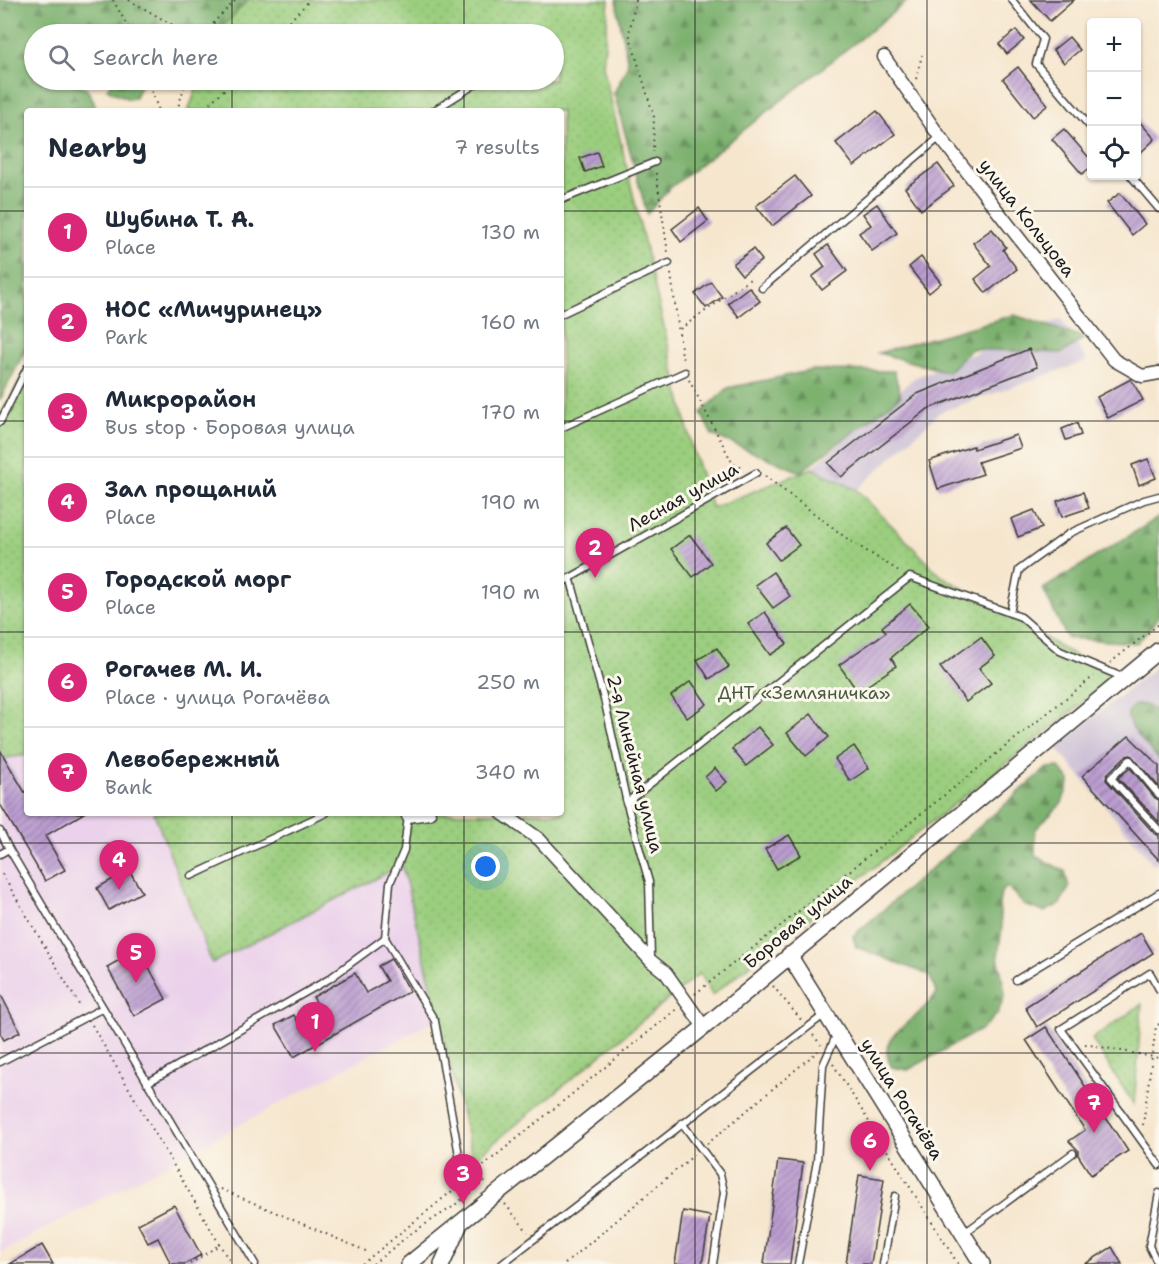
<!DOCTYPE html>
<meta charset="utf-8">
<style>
:root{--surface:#fff;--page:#f6f6f7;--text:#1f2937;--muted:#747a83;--line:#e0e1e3;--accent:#db2777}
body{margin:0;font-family:"Shantell Sans",sans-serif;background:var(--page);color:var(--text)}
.controls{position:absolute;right:18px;top:18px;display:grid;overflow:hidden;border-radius:6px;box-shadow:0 2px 4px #0004}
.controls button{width:54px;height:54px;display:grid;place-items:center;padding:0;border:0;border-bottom:2px solid var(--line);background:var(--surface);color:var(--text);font:30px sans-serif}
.you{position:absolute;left:486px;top:867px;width:21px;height:21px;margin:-15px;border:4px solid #fff;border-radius:50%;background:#1a73e8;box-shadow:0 0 0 9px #1a73e833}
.badge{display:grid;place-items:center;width:39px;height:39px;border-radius:50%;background:var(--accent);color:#fff;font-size:20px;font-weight:700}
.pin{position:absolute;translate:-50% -50px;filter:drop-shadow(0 2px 3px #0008)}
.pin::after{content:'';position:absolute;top:32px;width:21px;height:18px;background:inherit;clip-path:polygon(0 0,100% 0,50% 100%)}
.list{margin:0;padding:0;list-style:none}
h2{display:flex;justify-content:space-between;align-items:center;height:78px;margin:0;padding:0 24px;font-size:26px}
h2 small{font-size:20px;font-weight:400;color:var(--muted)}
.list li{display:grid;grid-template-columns:39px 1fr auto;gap:18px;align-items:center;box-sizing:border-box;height:90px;padding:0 24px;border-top:2px solid var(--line)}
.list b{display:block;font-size:22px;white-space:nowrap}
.list p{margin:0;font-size:20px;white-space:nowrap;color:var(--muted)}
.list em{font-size:20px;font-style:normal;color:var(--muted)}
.icon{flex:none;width:33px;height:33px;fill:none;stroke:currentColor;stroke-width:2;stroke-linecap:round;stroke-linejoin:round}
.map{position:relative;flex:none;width:1159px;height:1264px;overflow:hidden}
.search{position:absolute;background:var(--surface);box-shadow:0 2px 4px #0004;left:24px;top:24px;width:540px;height:66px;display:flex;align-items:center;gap:15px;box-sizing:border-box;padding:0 21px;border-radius:33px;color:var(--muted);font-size:22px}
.panel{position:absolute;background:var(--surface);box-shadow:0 2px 4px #0004;left:24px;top:108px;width:540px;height:708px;border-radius:6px}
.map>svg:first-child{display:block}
</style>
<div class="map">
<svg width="1159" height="1264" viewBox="0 0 1159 1264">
<defs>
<pattern id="forest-firs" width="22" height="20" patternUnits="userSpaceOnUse" patternTransform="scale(1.5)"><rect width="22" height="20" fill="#7cb16e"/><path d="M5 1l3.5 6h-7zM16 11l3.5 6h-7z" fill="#658f5a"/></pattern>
<pattern id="park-dots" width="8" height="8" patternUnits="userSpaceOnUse" patternTransform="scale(1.5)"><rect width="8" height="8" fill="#9bce7f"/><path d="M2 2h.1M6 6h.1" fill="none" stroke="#85b06d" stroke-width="1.8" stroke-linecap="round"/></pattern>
<pattern id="building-hatch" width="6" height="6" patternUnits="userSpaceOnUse" patternTransform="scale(1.5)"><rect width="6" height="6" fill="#bb9dd0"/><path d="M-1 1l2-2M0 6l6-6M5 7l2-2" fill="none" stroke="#977fa8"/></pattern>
</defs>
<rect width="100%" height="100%" fill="#fbf7ec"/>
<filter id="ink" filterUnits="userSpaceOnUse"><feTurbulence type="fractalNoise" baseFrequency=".0167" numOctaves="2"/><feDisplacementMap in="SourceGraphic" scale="12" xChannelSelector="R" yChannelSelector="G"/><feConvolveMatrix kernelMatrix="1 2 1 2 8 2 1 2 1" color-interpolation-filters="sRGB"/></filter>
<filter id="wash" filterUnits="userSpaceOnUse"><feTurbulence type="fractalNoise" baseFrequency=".008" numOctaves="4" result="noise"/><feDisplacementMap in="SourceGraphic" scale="24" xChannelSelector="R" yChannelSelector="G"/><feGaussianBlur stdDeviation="1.35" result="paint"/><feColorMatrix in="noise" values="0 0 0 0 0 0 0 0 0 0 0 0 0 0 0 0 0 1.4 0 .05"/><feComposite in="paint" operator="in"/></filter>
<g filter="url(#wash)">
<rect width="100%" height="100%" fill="#f6e6ce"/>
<polygon fill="#ebd1eb" points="27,755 27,813 154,813 213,963 402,865 439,1018 0,1253 0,759"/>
<g fill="#cbbfd5">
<polygon points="1061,319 1087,361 940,412 857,490 812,468 914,378"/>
<polygon points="1159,664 1159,862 1154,865 1056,747"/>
</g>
<g fill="url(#forest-firs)" stroke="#4c6645" stroke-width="1.5">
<path d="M0,0h296l-36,34h-119l-7,-11 -17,1 -8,10h-75v46c29,0 56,-5 62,31h-69v236l-27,53z"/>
<polygon points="616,0 909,0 669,189 647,214 614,93 628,64"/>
<path d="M114,80h30l-10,18 -6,1c-7,-5 -14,-5 -21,-10z"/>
<polygon points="1014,315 1085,338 1062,353 971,349 948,372 878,353"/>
<polygon points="813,370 894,371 901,396 800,472 712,435 701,413 728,388"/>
<polygon points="1159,517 1159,617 1137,643 1067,638 1043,589"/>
<path d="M1135,705h10l14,8v47c-7,-9 -31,-33 -31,-43 -1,-6 3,-9 7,-12z"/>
<path d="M1059,767l11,14 -8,22 -27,27v26l30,15 4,17 -10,17 -15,7 -20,-7 -16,-18 -7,5 -2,13 3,23 -4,28 7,37 -7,20 -16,16 -74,41 -16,-3c-17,-28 13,-40 29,-56 6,-6 11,-12 16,-18l-8,-18 -73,-28 -3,-11 194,-168z"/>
</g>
<g fill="url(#park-dots)" stroke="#5c754e" stroke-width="1.5">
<polygon points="248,0 609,0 603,66 692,447 712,508 812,468 857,490 940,575 1082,660 1117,676 712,995 700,973 473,1160 402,865 212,963 154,813 561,813 561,111 188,111 200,80 554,80 554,34 218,34 221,29"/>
<polygon points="27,367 27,755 0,759 0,417"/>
<polygon points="1142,1004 1134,1105 1092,1039"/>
</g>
<g id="blocks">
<g fill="url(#building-hatch)">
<polygon points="1031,0 1074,0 1050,21"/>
<polygon points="1016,30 1024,40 1007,54 999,44"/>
<polygon points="1069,37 1080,50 1064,63 1053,50"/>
<polygon points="1018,67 1048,105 1033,117 1003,79"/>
<polygon points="877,111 895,134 854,166 836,143"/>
<polygon points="1137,119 1155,139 1137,156"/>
<polygon points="1064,129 1092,161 1092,166 1082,174 1052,139"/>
<polygon points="597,152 602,166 585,172 580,158"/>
<polygon points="938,164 954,186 921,210 905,188"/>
<polygon points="795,176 811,196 772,226 756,206"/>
<polygon points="1120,193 1145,224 1132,235 1107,203"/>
<polygon points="877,204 897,233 872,251 859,233 871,225 863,214"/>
<polygon points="699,208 708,221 681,242 672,229"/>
<polygon points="992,229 1006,247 1003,250 1017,269 986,293 975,279 991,266 973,243"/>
<polygon points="828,245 847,271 822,290 812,277 825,267 816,254"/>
<polygon points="753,249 762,260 742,275 733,264"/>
<polygon points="921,257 941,283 929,293 909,267"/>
<polygon points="711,282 722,297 706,308 695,294"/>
<polygon points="749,287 760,301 739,317 728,303"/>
<polygon points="1029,349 1037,367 928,409 841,477 828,463 917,394"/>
<polygon points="1131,379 1143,400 1108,418 1097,397"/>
<polygon points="1077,423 1081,435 1066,440 1062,429"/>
<polygon points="1016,435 1021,448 978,462 983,474 938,489 929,461 973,446 974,449"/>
<polygon points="1148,459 1156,478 1139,485 1132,465"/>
<polygon points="1083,492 1089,508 1062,517 1057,501"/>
<polygon points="1034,510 1042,528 1018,537 1011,519"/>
<polygon points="786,528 799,545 779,560 766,543"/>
<polygon points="690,535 711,563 693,577 671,549"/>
<polygon points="773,572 790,596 773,608 755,585"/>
<polygon points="910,604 929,626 891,658 896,666 858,692 839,665 886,632 882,627"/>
<polygon points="765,612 787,644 770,655 748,624"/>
<polygon points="981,637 995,656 979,668 991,683 966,702 940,667"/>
<polygon points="717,648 729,667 709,679 697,660"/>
<polygon points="691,681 707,704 687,718 671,696"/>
<polygon points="811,714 829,737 806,756 787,733"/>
<polygon points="758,727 773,745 746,766 732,749"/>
<polygon points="1129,736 1159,766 1159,787 1131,755 1126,756 1107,774 1106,780 1155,834 1159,835 1159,860 1082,776"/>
<polygon points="854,746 869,768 850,781 835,759"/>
<polygon points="0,750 27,796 27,813 84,813 45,836 65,870 45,881 0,804"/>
<polygon points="715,768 727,782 716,791 705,777"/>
<polygon points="1130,768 1155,798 1159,800 1159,822 1118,778"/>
<polygon points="789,835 801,855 777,869 765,849"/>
<polygon points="129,870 142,892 109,910 97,888"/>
<polygon points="1141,933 1153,953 1037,1027 1025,1007"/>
<polygon points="139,949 166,999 134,1016 107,967"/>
<polygon points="391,959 410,991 294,1057 275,1025 294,1015 301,1028 324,1015 313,997 355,973 366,993 387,981 378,966"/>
<polygon points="0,993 20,1032 4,1040 0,1033"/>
<polygon points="1046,1027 1128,1151 1091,1175 1078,1155 1078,1150 1069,1141 1085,1130 1026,1040"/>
<polygon points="778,1160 803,1163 790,1264 764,1264"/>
<polygon points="859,1175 884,1179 871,1264 846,1264"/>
<polygon points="174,1205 201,1255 185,1264 171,1264 158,1238 148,1243 138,1224"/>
<polygon points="683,1211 710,1216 702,1264 675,1264"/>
<polygon points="42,1245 53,1264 10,1264"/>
<polygon points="1112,1247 1122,1264 1085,1264"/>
</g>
</g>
</g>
<g filter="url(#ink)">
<use href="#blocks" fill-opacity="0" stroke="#3d3a37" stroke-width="1.5"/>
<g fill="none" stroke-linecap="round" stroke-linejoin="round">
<defs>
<g id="service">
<polyline points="1012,0 1043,39 1036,64 1092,129"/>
<polyline points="433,111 482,80"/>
<polyline points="1131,176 1159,209"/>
<polyline points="561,200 655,162"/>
<polyline points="762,288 940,137"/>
<polyline points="561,314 669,263"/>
<polyline points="0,422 27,368"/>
<polyline points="561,428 685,372"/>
<polyline points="570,577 605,703 628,808 649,882 651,958"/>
<polyline points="561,583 756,473"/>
<polyline points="1010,613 1019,570 1070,533 1144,500 1159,496"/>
<polyline points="1159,795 1130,760 1111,778 1159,830"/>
<polyline points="626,803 910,577 1021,617 1060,651 1122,677"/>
<polyline points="0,831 9,849"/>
<polyline points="0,854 9,849 255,1264"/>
<polyline points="191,876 326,813"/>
<polyline points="385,938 390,883 404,850 408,816"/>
<polyline points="1016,980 1159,893"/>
<polyline points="1159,989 1150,973 1061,1029 1159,1165"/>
<polyline points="0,1062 103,1008"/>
<polyline points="147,1083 329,979 385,938 435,1021 459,1155"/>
<polyline points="682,1123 720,1174 724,1192 713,1264"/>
<polyline points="963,1234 1073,1153"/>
<polyline points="502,1264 825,1014"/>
<polyline points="798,1264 817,1161 823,1065 836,1036"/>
<polyline points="883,1264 895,1196"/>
<polyline points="1158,1264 1149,1246 1159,1193"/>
</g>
<g id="minor">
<polyline points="884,57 940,137 1114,360 1142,376 1159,373"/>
<polyline points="407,813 408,816 429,813"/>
<polyline points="502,813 539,839 651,961 666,973 704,1027"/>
</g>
<g id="tertiary">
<polyline points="789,955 982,1264"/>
<polyline points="409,1264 704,1027 1159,650"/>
<polyline points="442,1264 459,1226"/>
</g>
</defs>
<use href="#service" stroke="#3d3a37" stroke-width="9"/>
<use href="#minor" stroke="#3d3a37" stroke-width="15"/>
<use href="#tertiary" stroke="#3d3a37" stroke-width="18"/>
<g stroke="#3d3a37" stroke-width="2" stroke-dasharray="1.5 4.5" stroke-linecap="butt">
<polyline points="113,0 132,34"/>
<polyline points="129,0 188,34"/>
<polyline points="636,0 629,33 654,117 653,152"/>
<polyline points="207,34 215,21 236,0"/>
<polyline points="277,34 310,0"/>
<polyline points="916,79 922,55"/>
<polyline points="147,80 159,111"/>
<polyline points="177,111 186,80"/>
<polyline points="201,111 235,80"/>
<polyline points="656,173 668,253"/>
<polyline points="671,274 683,363"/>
<polyline points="680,329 753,277"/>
<polyline points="689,380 733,464 745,469"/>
<polyline points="765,476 849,540 902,573"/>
<polyline points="1110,663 1159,624"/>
<polyline points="2,874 81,1008"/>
<polyline points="749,952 758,964"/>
<polyline points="773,986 802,1021"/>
<polyline points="695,994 1094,676"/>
<polyline points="92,1025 231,1264"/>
<polyline points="813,1035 821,1045"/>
<polyline points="1085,1044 1159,1058"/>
<polyline points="833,1064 958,1264"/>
<polyline points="1143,1125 1156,1026 1159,1024"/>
<polyline points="707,1144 818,1051"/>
<polyline points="221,1189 368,1252"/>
<polyline points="505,1204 528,1232"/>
<polyline points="190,1264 219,1245"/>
<polyline points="362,1264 677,1009"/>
<polyline points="373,1264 413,1232 451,1208 485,1181 488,1184"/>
<polyline points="565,1264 694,1155"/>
</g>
<use href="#service" stroke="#fff" stroke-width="6"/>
<use href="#minor" stroke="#fff" stroke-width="12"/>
<use href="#tertiary" stroke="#fff" stroke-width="15"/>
</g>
</g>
<path fill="none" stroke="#1c1c1c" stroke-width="1.5" stroke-opacity="0.55" d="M232,0v34M464,0v34M695,0v1264M927,0v1264M232,80v31M464,80v31M0,211h27M561,211h598M0,421h27M561,421h598M0,632h27M561,632h598M232,813v451M464,813v451M0,843h1159M0,1053h1159"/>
<g text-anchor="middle" stroke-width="6" stroke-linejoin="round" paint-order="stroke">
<g font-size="18" fill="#1c1c1c" stroke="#fbf7ec">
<text transform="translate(1027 218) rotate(52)" y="6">улица Кольцова</text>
<text transform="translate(683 497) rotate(-29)" y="6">Лесная улица</text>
<text transform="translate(635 764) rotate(76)" y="6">2-я Линейная улица</text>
<text transform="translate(798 922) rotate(-40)" y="6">Боровая улица</text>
<text transform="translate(902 1099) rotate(58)" y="6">улица Рогачёва</text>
</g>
<g font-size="18" fill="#485a3f" stroke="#fbf7ec">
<text x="804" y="699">ДНТ «Земляничка»</text>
</g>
</g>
</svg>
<div class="controls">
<button>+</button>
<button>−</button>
<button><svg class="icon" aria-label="locate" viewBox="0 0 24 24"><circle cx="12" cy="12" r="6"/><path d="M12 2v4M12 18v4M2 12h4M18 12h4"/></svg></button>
</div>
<div class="you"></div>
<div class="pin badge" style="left:315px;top:1052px">1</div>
<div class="pin badge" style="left:595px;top:578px">2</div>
<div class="pin badge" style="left:463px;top:1204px">3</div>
<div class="pin badge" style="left:119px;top:890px">4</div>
<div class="pin badge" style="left:136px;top:983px">5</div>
<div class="pin badge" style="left:870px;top:1171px">6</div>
<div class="pin badge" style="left:1094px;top:1133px">7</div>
<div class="search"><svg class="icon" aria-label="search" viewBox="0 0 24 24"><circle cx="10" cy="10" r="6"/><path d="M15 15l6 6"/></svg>Search here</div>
<section class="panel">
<h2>Nearby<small>7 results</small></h2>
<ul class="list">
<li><span class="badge">1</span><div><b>Шубина Т. А.</b><p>Place</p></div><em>130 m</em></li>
<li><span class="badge">2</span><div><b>НОС «Мичуринец»</b><p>Park</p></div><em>160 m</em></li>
<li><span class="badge">3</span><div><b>Микрорайон</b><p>Bus stop · Боровая улица</p></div><em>170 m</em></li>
<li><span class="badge">4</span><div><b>Зал прощаний</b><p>Place</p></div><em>190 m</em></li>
<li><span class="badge">5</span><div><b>Городской морг</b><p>Place</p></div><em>190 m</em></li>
<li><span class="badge">6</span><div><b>Рогачев М. И.</b><p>Place · улица Рогачёва</p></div><em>250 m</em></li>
<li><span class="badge">7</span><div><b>Левобережный</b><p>Bank</p></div><em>340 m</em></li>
</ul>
</section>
</div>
